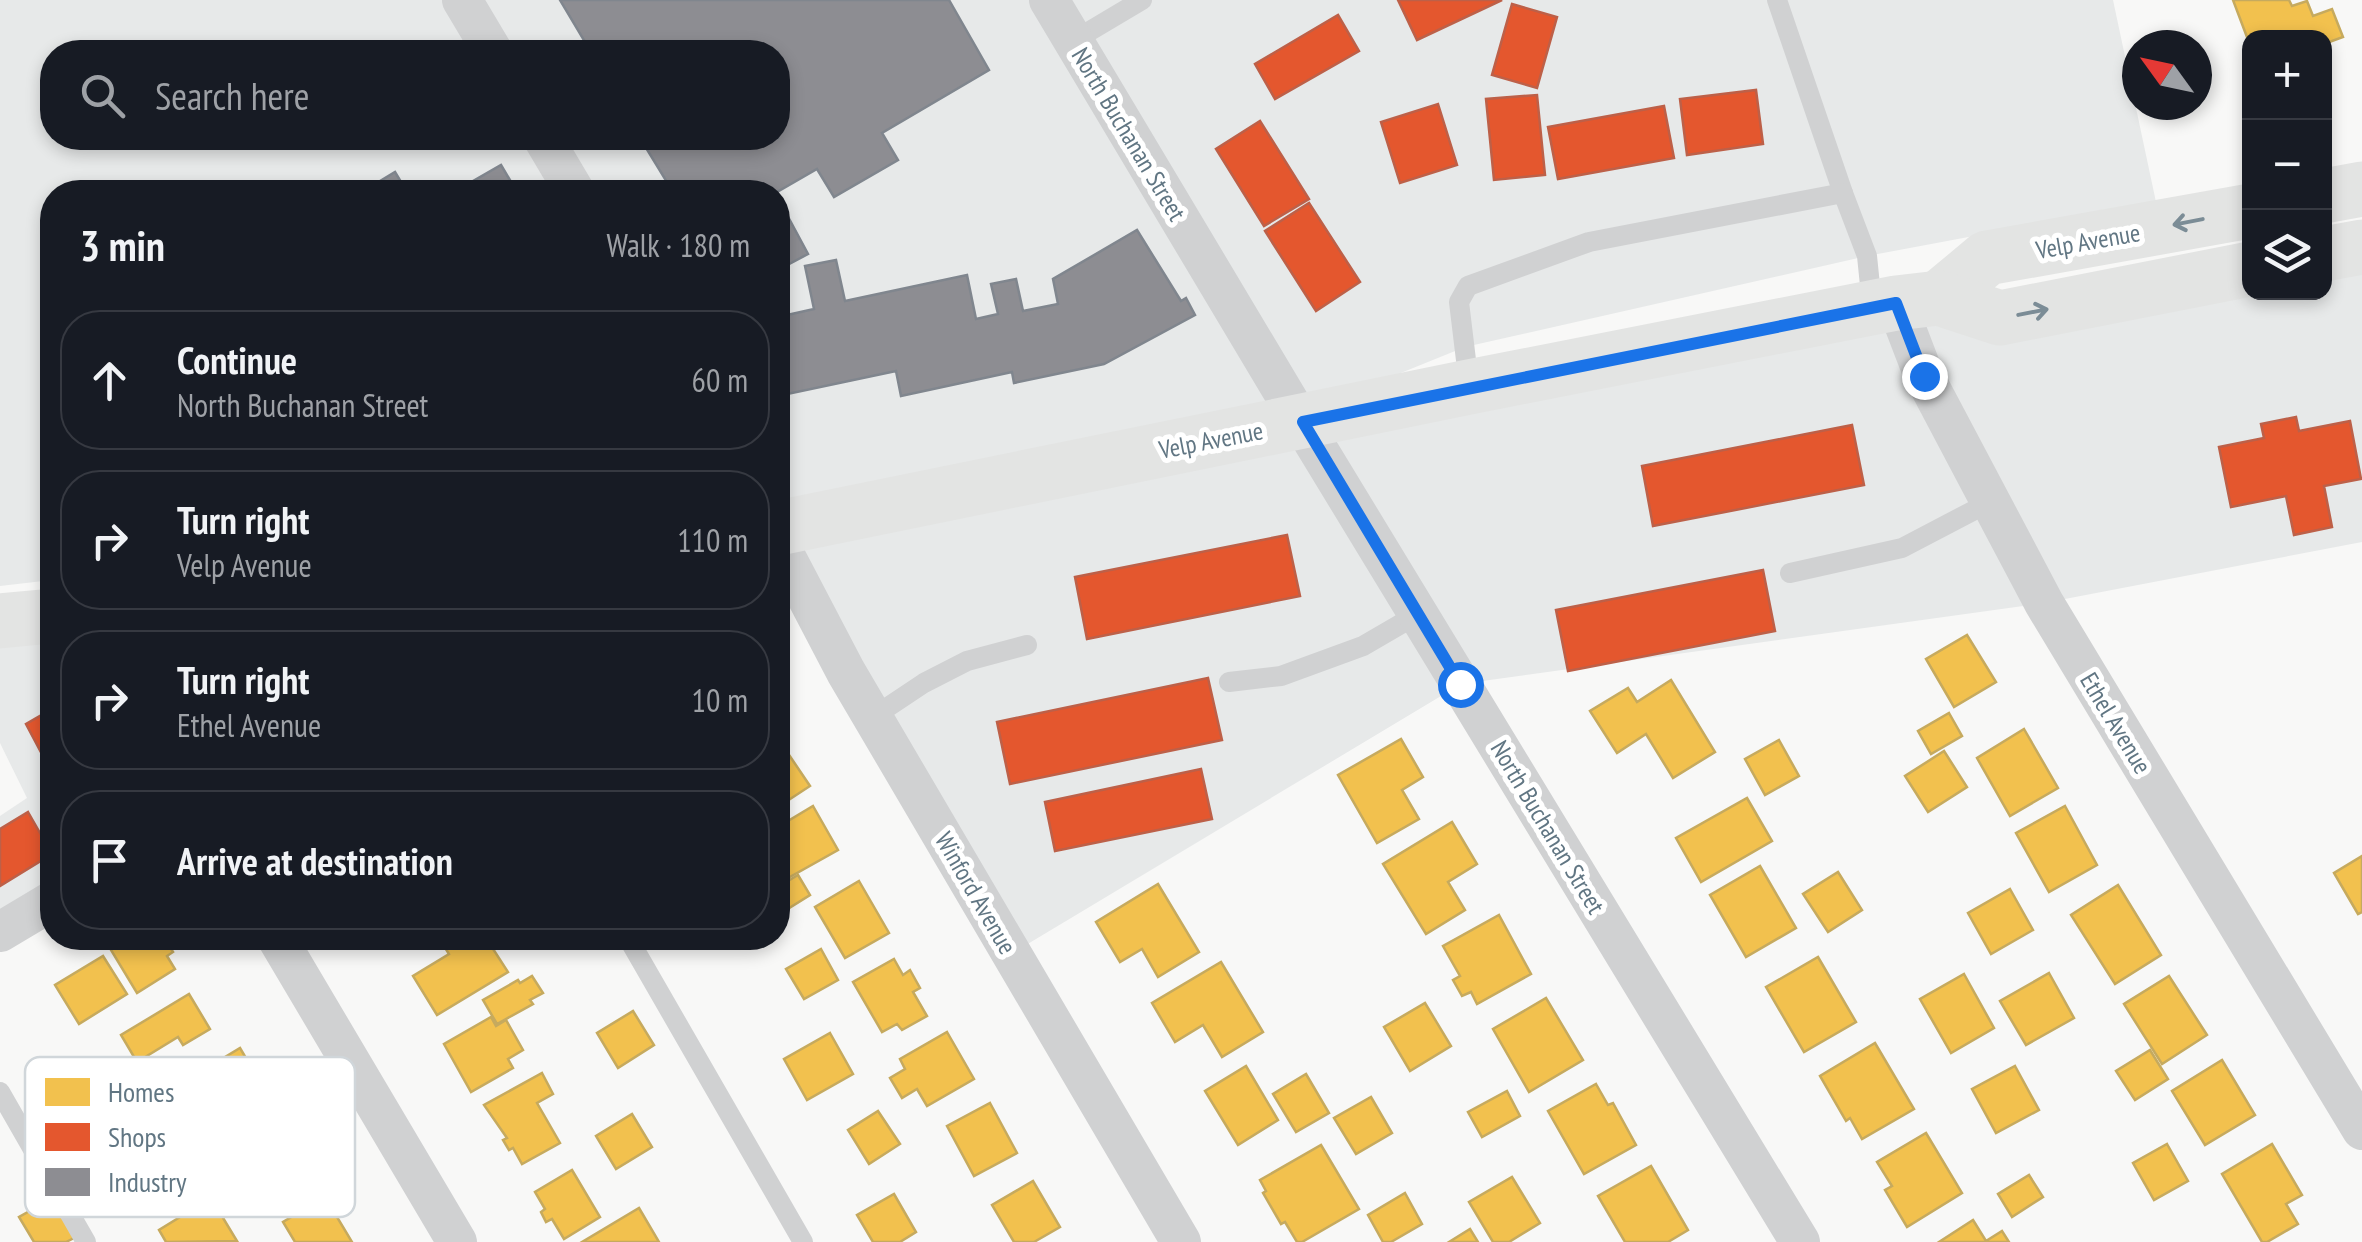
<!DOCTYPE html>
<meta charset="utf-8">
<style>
:root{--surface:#171b24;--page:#20242c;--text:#f1f3f6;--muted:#9ea1a6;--line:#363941}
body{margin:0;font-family:"PT Sans Narrow",sans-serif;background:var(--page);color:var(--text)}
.controls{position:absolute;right:30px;top:30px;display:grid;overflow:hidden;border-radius:20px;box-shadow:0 5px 15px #0003}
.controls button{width:90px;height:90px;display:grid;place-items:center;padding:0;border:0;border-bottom:2px solid var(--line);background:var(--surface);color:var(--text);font:50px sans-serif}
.compass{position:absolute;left:2122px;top:30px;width:90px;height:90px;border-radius:50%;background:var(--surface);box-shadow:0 5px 15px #0003;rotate:303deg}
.stop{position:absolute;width:30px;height:30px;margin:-22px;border:8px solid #1a73e8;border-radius:50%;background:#fff}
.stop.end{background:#1a73e8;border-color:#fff;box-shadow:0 2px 10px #0008}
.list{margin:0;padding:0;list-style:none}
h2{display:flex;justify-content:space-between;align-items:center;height:130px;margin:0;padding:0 40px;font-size:42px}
h2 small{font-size:32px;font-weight:400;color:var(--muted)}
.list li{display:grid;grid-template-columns:65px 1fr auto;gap:30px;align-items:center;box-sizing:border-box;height:140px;margin:0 20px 20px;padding:0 20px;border:2px solid var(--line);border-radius:40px}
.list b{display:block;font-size:38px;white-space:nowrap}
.list p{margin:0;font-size:32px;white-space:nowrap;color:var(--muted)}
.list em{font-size:32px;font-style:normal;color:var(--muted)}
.icon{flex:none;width:55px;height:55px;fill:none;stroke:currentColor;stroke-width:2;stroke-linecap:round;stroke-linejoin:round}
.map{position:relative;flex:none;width:2362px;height:1242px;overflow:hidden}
.search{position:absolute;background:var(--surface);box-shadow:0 5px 15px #0003;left:40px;top:40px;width:750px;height:110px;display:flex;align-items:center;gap:25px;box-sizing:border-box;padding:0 35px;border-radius:40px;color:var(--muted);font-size:38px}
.panel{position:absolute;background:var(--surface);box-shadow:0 5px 15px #0003;left:40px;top:180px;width:750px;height:770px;border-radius:40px}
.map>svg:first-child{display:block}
</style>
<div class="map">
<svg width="2362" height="1242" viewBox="0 0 2362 1242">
<rect width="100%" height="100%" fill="#f8f8f7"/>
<g fill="#e7e9e9" fill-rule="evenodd">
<path d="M0,0h2113l43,202 -289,54 -402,91 -168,68 -519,89v-312h-726v388l-52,6zM52,52h726v86h-726z"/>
<polygon points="2362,247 2362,542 2044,603 1461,684 1011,954 778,542 1896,303 2250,292 2324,292 2325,254"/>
<polygon points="52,616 52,901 0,932 0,816 27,798 0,743 0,621"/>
</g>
<g fill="#f2c14e" stroke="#c6aa5e" stroke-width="2.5">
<polygon points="2233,0 2289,0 2292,6 2307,1 2313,16 2332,9 2343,37 2324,44 2324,38 2250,38 2250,45"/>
<polygon points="1967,635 1996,682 1954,707 1926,659"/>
<polygon points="1671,680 1715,752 1673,778 1646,734 1617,753 1590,711 1628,688 1637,702"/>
<polygon points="1949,713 1962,736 1931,754 1918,731"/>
<polygon points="2024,729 2058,788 2010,816 1977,758"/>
<polygon points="1401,739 1423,777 1402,790 1419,819 1377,843 1338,775"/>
<polygon points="779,740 810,786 778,807 778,741"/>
<polygon points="1779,740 1799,776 1765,795 1745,759"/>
<polygon points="1944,751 1967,787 1928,812 1905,776"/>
<polygon points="1747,798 1772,841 1701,882 1676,838"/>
<polygon points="813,806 838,850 788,878 787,876 778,881 778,827"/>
<polygon points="2065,806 2097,865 2049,892 2016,833"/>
<polygon points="1452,822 1477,864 1448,882 1465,910 1426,934 1383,864"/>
<polygon points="2362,856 2362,912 2358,914 2334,873"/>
<polygon points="1760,866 1796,928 1746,957 1710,895"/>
<polygon points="1838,872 1862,910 1828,932 1803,894"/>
<polygon points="798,875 810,895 778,915 778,887"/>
<polygon points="859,881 889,933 845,958 815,907"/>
<polygon points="1158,884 1199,952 1158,977 1142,949 1120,962 1096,922"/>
<polygon points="2118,885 2161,955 2115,984 2071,915"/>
<polygon points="2010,889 2033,930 1991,954 1968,913"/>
<polygon points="1499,915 1531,974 1477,1004 1471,992 1462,996 1453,980 1460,976 1443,946"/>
<polygon points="132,938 156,938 158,939 164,938 173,952 167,956 175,969 137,993 111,950"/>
<polygon points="439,938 486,938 508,972 437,1015 413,976 449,954"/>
<polygon points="821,949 838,980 804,999 786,969"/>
<polygon points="103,956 127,994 79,1024 55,985"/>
<polygon points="1818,957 1856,1022 1804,1052 1766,987"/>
<polygon points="894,959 903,975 910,970 920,988 913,992 927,1016 902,1030 897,1024 882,1032 853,982"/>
<polygon points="1221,962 1263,1032 1222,1057 1203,1025 1175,1042 1152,1003"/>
<polygon points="2049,973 2074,1018 2026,1045 2000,1001"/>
<polygon points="1964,974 1994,1028 1951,1053 1920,999"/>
<polygon points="532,976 543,993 530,1000 533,1004 497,1024 483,1000 518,980 520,983"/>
<polygon points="2169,976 2207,1035 2162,1064 2124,1004"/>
<polygon points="189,994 210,1029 183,1045 178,1037 137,1062 121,1035"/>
<polygon points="1546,998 1583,1060 1529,1092 1493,1029"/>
<polygon points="1425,1003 1451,1046 1410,1071 1384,1027"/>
<polygon points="633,1011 654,1045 618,1068 597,1033"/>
<polygon points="491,1017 496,1026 506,1020 523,1050 508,1059 513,1068 471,1092 444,1044"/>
<polygon points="947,1032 974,1079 927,1106 917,1089 902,1098 890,1078 905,1069 900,1059"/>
<polygon points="830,1033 853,1074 807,1100 784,1059"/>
<polygon points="1875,1043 1914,1109 1862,1139 1850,1118 1846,1121 1820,1076"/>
<polygon points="240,1048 267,1094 229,1117 202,1071"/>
<polygon points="2150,1050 2168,1079 2135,1100 2116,1071"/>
<polygon points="2222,1060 2255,1115 2205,1145 2172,1091"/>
<polygon points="1246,1066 1278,1120 1238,1145 1205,1091"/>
<polygon points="2015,1066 2039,1110 1996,1133 1972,1089"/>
<polygon points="542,1073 553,1094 537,1103 560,1143 522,1164 513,1148 509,1150 503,1140 507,1138 484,1105"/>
<polygon points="1306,1074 1329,1113 1296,1132 1273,1094"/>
<polygon points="1596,1084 1608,1105 1613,1103 1636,1145 1584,1174 1548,1111"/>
<polygon points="1507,1091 1520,1116 1482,1137 1468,1112"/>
<polygon points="1371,1097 1392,1133 1356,1154 1334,1118"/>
<polygon points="990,1103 1017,1153 974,1176 947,1126"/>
<polygon points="878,1111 900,1144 869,1164 848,1130"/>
<polygon points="632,1114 652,1147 616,1169 596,1136"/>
<polygon points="1926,1133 1962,1193 1907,1227 1885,1190 1892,1186 1877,1162"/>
<polygon points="2167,1144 2188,1181 2154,1200 2133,1163"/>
<polygon points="2272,1144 2302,1195 2286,1204 2298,1224 2267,1242 2262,1242 2222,1174"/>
<polygon points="1321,1145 1359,1209 1302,1242 1297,1242 1285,1222 1281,1224 1263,1193 1266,1191 1260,1180"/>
<polygon points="1651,1166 1688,1230 1668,1242 1625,1242 1598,1196"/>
<polygon points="572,1170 600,1217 564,1239 552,1219 546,1222 541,1212 545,1209 535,1192"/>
<polygon points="2029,1175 2043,1197 2012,1217 1998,1194"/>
<polygon points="1512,1177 1540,1223 1509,1242 1493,1242 1469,1202"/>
<polygon points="1033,1181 1060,1227 1034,1242 1014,1242 992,1205"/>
<polygon points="1405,1193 1422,1224 1391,1242 1383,1242 1368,1215"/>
<polygon points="894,1194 916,1232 900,1242 873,1242 857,1215"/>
<polygon points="325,1197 352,1242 295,1242 283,1222"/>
<polygon points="53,1198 76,1237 66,1242 34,1242 19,1217"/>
<polygon points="211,1198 237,1241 166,1242 159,1230"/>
<polygon points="639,1208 659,1242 582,1242"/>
<polygon points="1973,1220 1986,1241 2002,1231 2009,1242 1939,1242"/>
<polygon points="1470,1229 1478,1242 1449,1242"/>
</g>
<g fill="#e4572e" stroke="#bd6048" stroke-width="2.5">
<polygon points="1398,0 1502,0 1417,40"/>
<polygon points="1512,4 1557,17 1537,88 1492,75"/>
<polygon points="1338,15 1359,51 1275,99 1255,64"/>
<polygon points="1756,90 1763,144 1687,155 1680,99"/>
<polygon points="1537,95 1545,175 1494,180 1486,99"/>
<polygon points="1438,104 1457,165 1400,183 1381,122"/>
<polygon points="1664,106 1674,158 1558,179 1548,127"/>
<polygon points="1260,121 1309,199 1264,226 1216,149"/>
<polygon points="1309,203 1360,282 1316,311 1265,231"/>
<polygon points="2296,417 2299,431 2350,421 2361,479 2324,486 2332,527 2294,535 2286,496 2231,507 2219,447 2264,438 2261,424"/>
<polygon points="1852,425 1864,485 1653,526 1642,466"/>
<polygon points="1287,535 1300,596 1087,639 1075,577"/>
<polygon points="1763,570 1775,631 1568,671 1556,610"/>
<polygon points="1208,678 1222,740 1010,784 997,722"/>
<polygon points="52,709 52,773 26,724"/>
<polygon points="1201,769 1212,819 1055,851 1045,802"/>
<polygon points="28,812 52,854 0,886 0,829"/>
</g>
<g fill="#8d8d92" stroke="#80868e" stroke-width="2.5">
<polygon points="560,0 949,0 989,70 882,133 898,160 834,197 817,169 777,192 673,192 640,138 778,138 778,52 591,52"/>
<polygon points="501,165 517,192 454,192"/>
<polygon points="395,172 407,192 362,192"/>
<polygon points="786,213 808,254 778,270 778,217"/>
<polygon points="1137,230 1181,301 1186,298 1195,315 1104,364 1014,383 1012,372 901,396 896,371 778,396 778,317 814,309 805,266 836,260 845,301 967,275 976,319 998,314 991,284 1016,279 1023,311 1058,304 1053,279"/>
</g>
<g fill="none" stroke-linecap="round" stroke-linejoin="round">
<g stroke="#d0d1d2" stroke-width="20">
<polyline points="1777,0 1843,193"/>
<polyline points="1073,41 1142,0"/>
<polyline points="1469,385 1459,302 1468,286 1589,242 1843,193 1867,256 1872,305"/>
<polyline points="1790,573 1902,548 1990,502"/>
<polyline points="1229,682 1281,676 1363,646 1418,614"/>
<polyline points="873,717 924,683 967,661 1027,645"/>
<polyline points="628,938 803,1242"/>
<polyline points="0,1092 86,1242"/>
</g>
<g stroke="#d0d1d2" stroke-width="40">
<polyline points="462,0 493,52"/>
<polyline points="1049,0 1297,415 1800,1242"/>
<polyline points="543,138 575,192"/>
<polyline points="1896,303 1924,376 2044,603 2362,1130"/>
<polyline points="778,542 846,672 1181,1242"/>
<polyline points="0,932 52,901"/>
<polyline points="277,938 457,1242"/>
</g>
<g stroke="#e3e4e3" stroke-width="55">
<polyline points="2324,196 2362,189"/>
<polyline points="2324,254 2362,247"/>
<polyline points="1939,298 1987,258 2250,211"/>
<polyline points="778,528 1469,387 1896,303 1939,298 2000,318 2250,269"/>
<polyline points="0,621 52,616"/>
</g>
</g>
<defs><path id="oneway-shaft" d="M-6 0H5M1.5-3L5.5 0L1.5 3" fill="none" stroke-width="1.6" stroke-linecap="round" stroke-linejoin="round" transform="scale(2.5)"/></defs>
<g stroke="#7b8c96">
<use href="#oneway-shaft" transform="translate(2188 222) rotate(169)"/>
<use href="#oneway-shaft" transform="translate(2033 312) rotate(-11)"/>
</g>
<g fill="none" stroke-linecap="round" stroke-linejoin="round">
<polyline stroke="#1a73e8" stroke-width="12" points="1460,684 1303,422 1896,303 1924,376"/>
</g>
<g text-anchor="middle" stroke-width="10" stroke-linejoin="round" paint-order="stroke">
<g font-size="25" fill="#617683" stroke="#fff">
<text transform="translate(1129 134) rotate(59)" y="9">North Buchanan Street</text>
<text transform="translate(2088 241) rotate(-10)" y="9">Velp Avenue</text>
<text transform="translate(1211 440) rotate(-11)" y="9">Velp Avenue</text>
<text transform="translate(2116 723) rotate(59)" y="9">Ethel Avenue</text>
<text transform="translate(1548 827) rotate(59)" y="9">North Buchanan Street</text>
<text transform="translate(976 893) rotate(60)" y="9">Winford Avenue</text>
</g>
</g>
<rect x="25" y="1057" width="330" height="160" rx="15" fill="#fff" stroke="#d0d6da" stroke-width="2.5"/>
<rect x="45" y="1078" width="45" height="28" fill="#f2c14e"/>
<rect x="45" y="1123" width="45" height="28" fill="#e4572e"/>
<rect x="45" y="1168" width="45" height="28" fill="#8d8d92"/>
<g font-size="28" fill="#617683">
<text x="108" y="1102">Homes</text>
<text x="108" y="1147">Shops</text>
<text x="108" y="1192">Industry</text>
</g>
</svg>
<div class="controls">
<button>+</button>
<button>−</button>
<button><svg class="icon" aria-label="layers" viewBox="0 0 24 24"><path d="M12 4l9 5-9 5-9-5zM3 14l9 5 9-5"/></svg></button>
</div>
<svg class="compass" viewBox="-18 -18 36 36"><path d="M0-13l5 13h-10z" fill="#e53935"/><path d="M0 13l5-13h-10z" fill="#9ea1a6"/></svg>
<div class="stop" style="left:1460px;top:684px"></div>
<div class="stop end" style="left:1924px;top:376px"></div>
<div class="search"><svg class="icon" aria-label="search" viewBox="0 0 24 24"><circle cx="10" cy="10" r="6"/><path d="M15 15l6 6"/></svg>Search here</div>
<section class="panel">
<h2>3 min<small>Walk · 180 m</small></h2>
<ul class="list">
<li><svg class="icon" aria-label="ahead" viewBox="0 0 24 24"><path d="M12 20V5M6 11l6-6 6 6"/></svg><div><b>Continue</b><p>North Buchanan Street</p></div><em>60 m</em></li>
<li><svg class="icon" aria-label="right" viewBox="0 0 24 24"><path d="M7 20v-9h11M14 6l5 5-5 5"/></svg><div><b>Turn right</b><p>Velp Avenue</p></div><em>110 m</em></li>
<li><svg class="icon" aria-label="right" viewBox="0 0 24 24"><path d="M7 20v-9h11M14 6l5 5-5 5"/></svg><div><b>Turn right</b><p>Ethel Avenue</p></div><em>10 m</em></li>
<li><svg class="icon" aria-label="arrive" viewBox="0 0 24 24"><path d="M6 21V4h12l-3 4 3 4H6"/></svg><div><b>Arrive at destination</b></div></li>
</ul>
</section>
</div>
